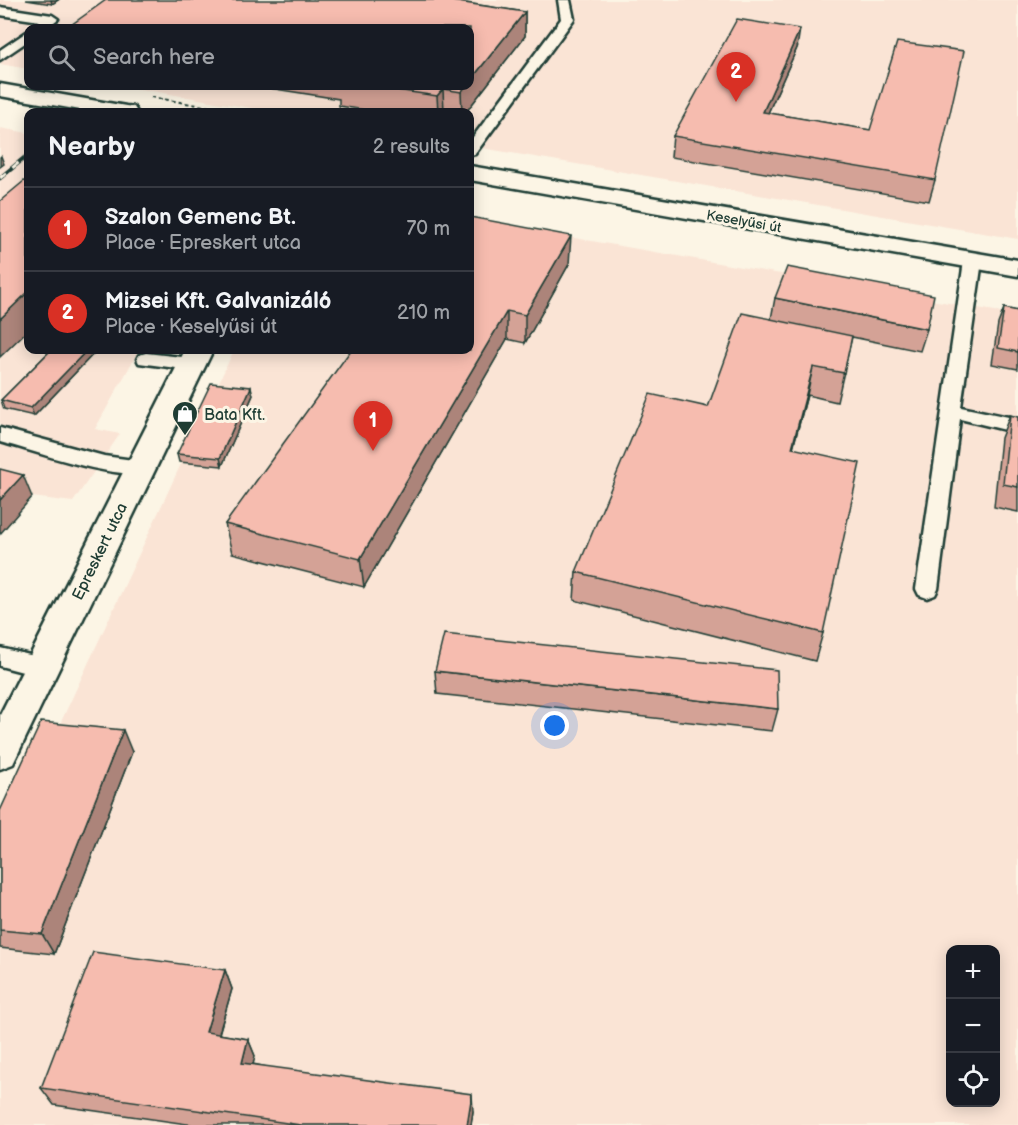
<!DOCTYPE html>
<meta charset="utf-8">
<style>
:root{--surface:#171b24;--page:#20242c;--text:#f1f3f6;--muted:#9ea1a6;--line:#363941;--accent:#d93025}
body{margin:0;font-family:"Balsamiq Sans",sans-serif;background:var(--page);color:var(--text)}
.controls{position:absolute;right:18px;bottom:18px;display:grid;overflow:hidden;border-radius:12px;box-shadow:0 3px 15px #0003}
.controls button{width:54px;height:54px;display:grid;place-items:center;padding:0;border:0;border-bottom:2px solid var(--line);background:var(--surface);color:var(--text);font:30px sans-serif}
.you{position:absolute;left:555px;top:726px;width:21px;height:21px;margin:-15px;border:4px solid #fff;border-radius:50%;background:#1a73e8;box-shadow:0 0 0 9px #1a73e833}
.badge{display:grid;place-items:center;width:39px;height:39px;border-radius:50%;background:var(--accent);color:#fff;font-size:20px;font-weight:700}
.pin{position:absolute;translate:-50% -50px;filter:drop-shadow(0 2px 3px #0008)}
.pin::after{content:'';position:absolute;top:32px;width:21px;height:18px;background:inherit;clip-path:polygon(0 0,100% 0,50% 100%)}
.list{margin:0;padding:0;list-style:none}
h2{display:flex;justify-content:space-between;align-items:center;height:78px;margin:0;padding:0 24px;font-size:26px}
h2 small{font-size:20px;font-weight:400;color:var(--muted)}
.list li{display:grid;grid-template-columns:39px 1fr auto;gap:18px;align-items:center;box-sizing:border-box;height:84px;padding:0 24px;border-top:2px solid var(--line)}
.list b{display:block;font-size:22px;white-space:nowrap}
.list p{margin:0;font-size:20px;white-space:nowrap;color:var(--muted)}
.list em{font-size:20px;font-style:normal;color:var(--muted)}
.icon{flex:none;width:33px;height:33px;fill:none;stroke:currentColor;stroke-width:2;stroke-linecap:round;stroke-linejoin:round}
.map{position:relative;flex:none;width:1018px;height:1125px;overflow:hidden}
.search{position:absolute;background:var(--surface);box-shadow:0 3px 15px #0003;left:24px;top:24px;width:450px;height:66px;display:flex;align-items:center;gap:15px;box-sizing:border-box;padding:0 21px;border-radius:12px;color:var(--muted);font-size:22px}
.panel{position:absolute;background:var(--surface);box-shadow:0 3px 15px #0003;left:24px;top:108px;width:450px;height:246px;border-radius:12px}
.map>svg:first-child{display:block}
</style>
<div class="map">
<svg width="1018" height="1125" viewBox="0 0 1018 1125">
<rect width="100%" height="100%" fill="#fcf5e5"/>
<filter id="ink" filterUnits="userSpaceOnUse"><feTurbulence type="fractalNoise" baseFrequency=".0167" numOctaves="2"/><feDisplacementMap in="SourceGraphic" scale="12" xChannelSelector="R" yChannelSelector="G"/><feConvolveMatrix kernelMatrix="1 2 1 2 8 2 1 2 1" color-interpolation-filters="sRGB"/></filter>
<g filter="url(#ink)">
<g fill="#fae4d5" fill-rule="evenodd">
<polygon points="0,0 1018,0 1018,239 470,146 470,112 275,112 123,86 470,86 470,28 28,28 28,69 0,64"/>
<polygon points="0,128 28,133 28,350 139,350 95,429 120,434 73,502 32,497 0,534"/>
<path d="M470,220l548,95v810h-1018v-272l234,-503h236zM950,950h46v152h-46z"/>
</g>
<g fill="none" stroke-linecap="round" stroke-linejoin="round">
<defs>
<g id="lane">
<polygon points="558,0 570,0 574,19 475,154 470,155 470,141 561,19"/>
<polygon points="0,7 52,15 58,19 46,28 32,28 40,21 0,15"/>
<polygon points="28,31 28,41 0,60 0,50"/>
<polygon points="973,256 979,257 982,261 961,407 1018,419 1018,433 960,419 938,589 935,595 927,598 919,595 916,589 964,261 967,257"/>
<polygon points="146,353 191,358 198,360 201,364 198,368 191,370 139,363 137,359 139,355"/>
<path d="M0,428l104,28 44,6 3,5 -3,5c-32,9 -113,-21 -148,-30z"/>
<polygon points="0,648 51,660 54,667 51,674 42,677 0,666"/>
</g>
<g id="street">
<polygon points="0,84 126,106 134,107 137,112 92,112 0,96"/>
<polygon points="470,166 1018,260 1018,276 470,180"/>
<polygon points="185,350 213,350 13,764 0,769 0,715"/>
</g>
</defs>
<use href="#lane" stroke="#1f3d34" stroke-width="5"/>
<use href="#street" stroke="#1f3d34" stroke-width="5"/>
<polyline stroke="#1f3d34" stroke-width="2" stroke-dasharray="4 3" stroke-linecap="butt" points="151,97 238,112"/>
<use href="#lane" fill="#fcf5e5" fill-rule="evenodd"/>
<use href="#street" fill="#fcf5e5" fill-rule="evenodd"/>
<defs>
<polyline id="rail" points="0,178 28,155"/>
</defs>
<use href="#rail" stroke="#1f3d34" stroke-width="4.5"/>
<use href="#rail" stroke="#fcf5e5" stroke-width="3" stroke-dasharray="8" stroke-linecap="butt"/>
</g>
<g fill="#d4a296" stroke="#1f3d34" stroke-width="1.5">
<polygon points="26,0 58,0 52,4"/>
<polygon points="453,1 525,12 525,36 466,112 378,112 339,106 339,99 256,86 470,86 470,28 72,28 71,25"/>
<polygon points="797,48 768,113 870,130 935,180 929,201 671,157 673,136"/>
<polygon points="470,217 569,264 525,343 507,339 364,587 232,553 225,524"/>
<polygon points="775,298 927,329 920,351 852,337 837,402 807,395 793,448 823,633 815,661 574,600 576,572 708,407 771,319"/>
<polygon points="1004,308 1018,311 1018,369 992,364 998,324"/>
<polygon points="51,350 97,350 34,416 4,409 1,400"/>
<polygon points="253,395 222,466 179,462 177,454"/>
<polygon points="1010,415 1018,417 1018,512 994,507 1001,438"/>
<polygon points="435,671 778,709 772,731 437,694"/>
<polygon points="132,752 54,954 0,948 0,811"/>
<polygon points="225,970 232,989 219,1034 248,1039 255,1056 253,1064 473,1111 471,1125 194,1125 54,1105 41,1088"/>
</g>
<g fill="#ac847a" stroke="#1f3d34" stroke-width="1.5">
<polygon points="51,0 58,0 52,4"/>
<polygon points="525,12 525,36 466,112 462,112 461,92 466,86 470,86 470,81"/>
<polygon points="800,29 797,48 759,133 763,112"/>
<polygon points="443,89 444,112 438,112 437,96"/>
<polygon points="1,156 4,164 0,167 0,157"/>
<polygon points="571,236 569,264 525,343 525,315"/>
<polygon points="28,292 28,330 0,357 0,319"/>
<polygon points="507,311 507,339 364,587 360,559"/>
<polygon points="87,350 97,350 34,416 31,408"/>
<polygon points="813,367 807,395 785,477 792,448"/>
<polygon points="251,387 253,395 222,466 220,458"/>
<polygon points="23,475 32,497 0,534 0,500"/>
<polygon points="123,730 132,752 54,954 42,934"/>
<polygon points="225,970 232,989 214,1050 206,1032"/>
<polygon points="248,1039 255,1056 249,1080 242,1063"/>
<polygon points="472,1094 473,1111 471,1125 467,1125"/>
</g>
<g fill="#f6bcaf" stroke="#1f3d34" stroke-width="1.5">
<polygon points="106,0 444,0 525,12 470,81 470,28 95,28 71,25"/>
<polygon points="737,19 800,29 763,112 870,130 897,42 964,51 935,180 673,136"/>
<polygon points="369,86 466,86 461,92 443,89 437,96"/>
<polygon points="24,181 28,182 28,292 0,319 0,201"/>
<polygon points="470,217 571,236 525,315 507,311 360,559 225,524 351,350 470,350"/>
<polygon points="787,267 934,295 927,329 775,298"/>
<polygon points="1004,308 1018,311 1018,352 998,348"/>
<polygon points="742,313 852,336 844,373 813,367 792,448 860,463 823,633 576,572 650,394 708,407"/>
<polygon points="51,350 87,350 31,408 1,400"/>
<polygon points="211,383 251,387 220,458 177,454"/>
<polygon points="1010,415 1018,417 1018,487 1003,484"/>
<polygon points="0,469 23,475 0,500"/>
<polygon points="444,634 777,670 778,709 435,671"/>
<polygon points="41,722 123,730 42,934 0,930 0,811"/>
<polygon points="93,952 225,970 206,1032 248,1039 242,1063 472,1094 467,1125 301,1125 41,1088"/>
</g>
</g>
<defs>
<symbol id="shop-pin" viewBox="-11 -11 22 30"><path d="M0 17L-7.5 6A9.5 9.5 0 1 1 7.5 6Z" fill="#1f3d34" stroke="#fcf5e5"/><path d="M-5-2.5h2.3a2.7 3.5 0 0 1 5.4 0H5L5.5 6h-11ZM-1.5-2.5h3a1.5 2.3 0 0 0-3 0Z" fill="#fff"/></symbol>
</defs>
<g fill-rule="evenodd">
<use href="#shop-pin" x="170" y="399" width="30" height="40"/>
</g>
<g text-anchor="middle" stroke-width="6" stroke-linejoin="round" paint-order="stroke">
<g font-size="14" fill="#1f3d34" stroke="#fcf5e5">
<text transform="translate(744 221) rotate(10)" y="5">Keselyűsi út</text>
</g>
<g font-size="16" fill="#1f3d34" stroke="#fcf5e5" text-anchor="start">
<text x="204" y="420">Bata Kft.</text>
</g>
<g font-size="16" fill="#1f3d34" stroke="#fcf5e5">
<text transform="translate(99 551) rotate(-64)" y="6">Epreskert utca</text>
</g>
</g>
</svg>
<div class="controls">
<button>+</button>
<button>−</button>
<button><svg class="icon" aria-label="locate" viewBox="0 0 24 24"><circle cx="12" cy="12" r="6"/><path d="M12 2v4M12 18v4M2 12h4M18 12h4"/></svg></button>
</div>
<div class="you"></div>
<div class="pin badge" style="left:373px;top:451px">1</div>
<div class="pin badge" style="left:736px;top:102px">2</div>
<div class="search"><svg class="icon" aria-label="search" viewBox="0 0 24 24"><circle cx="10" cy="10" r="6"/><path d="M15 15l6 6"/></svg>Search here</div>
<section class="panel">
<h2>Nearby<small>2 results</small></h2>
<ul class="list">
<li><span class="badge">1</span><div><b>Szalon Gemenc Bt.</b><p>Place · Epreskert utca</p></div><em>70 m</em></li>
<li><span class="badge">2</span><div><b>Mizsei Kft. Galvanizáló</b><p>Place · Keselyűsi út</p></div><em>210 m</em></li>
</ul>
</section>
</div>
